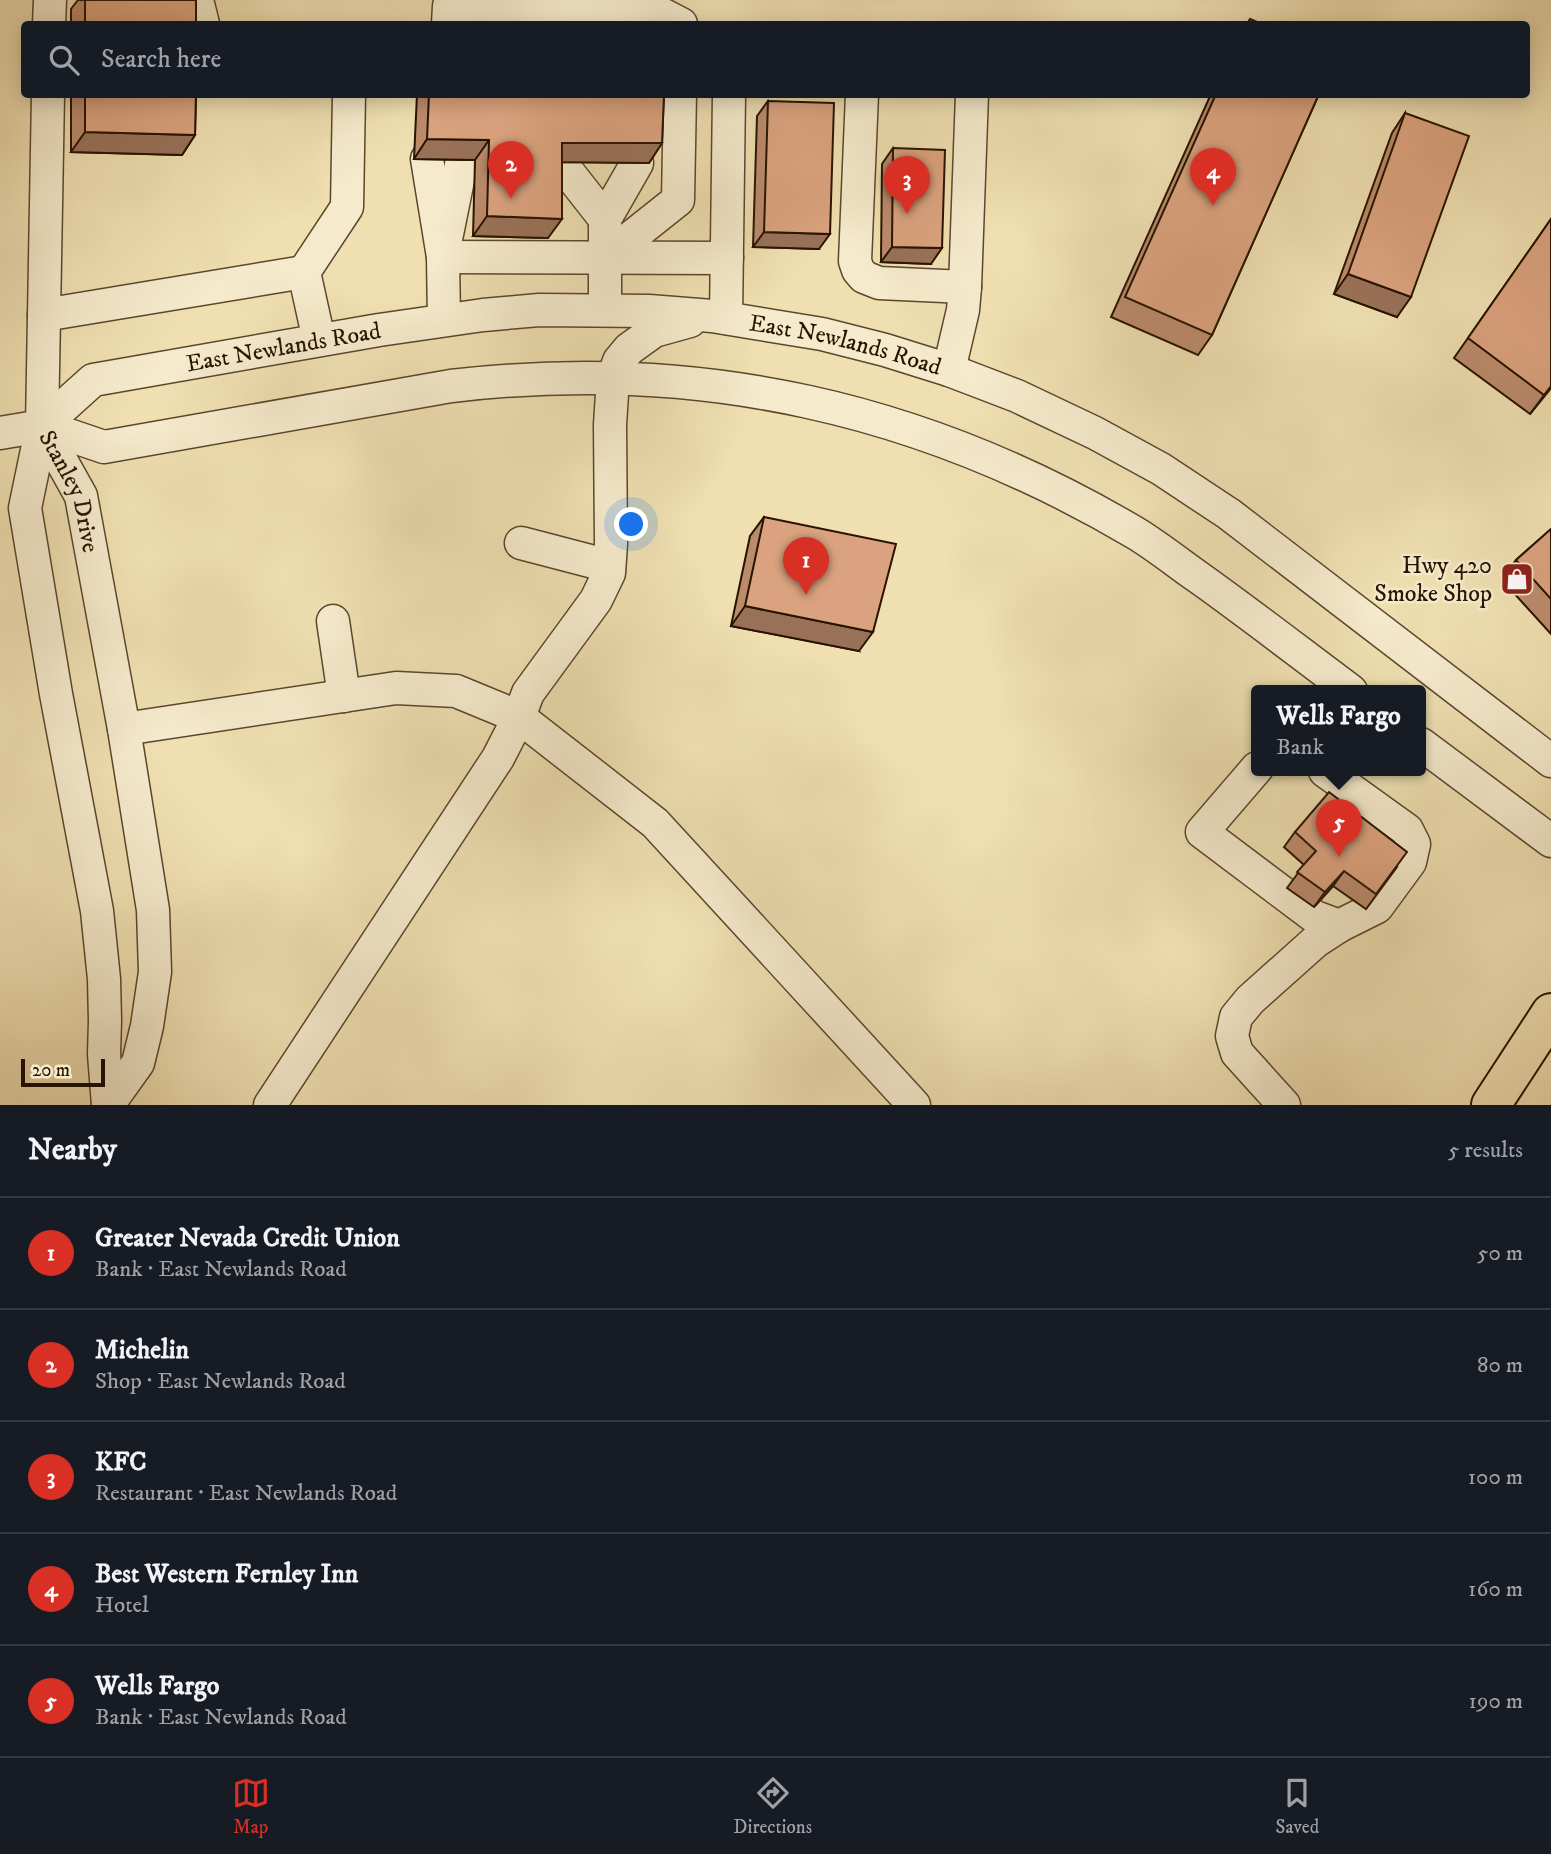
<!DOCTYPE html>
<meta charset="utf-8">
<style>
:root{--surface:#171b24;--page:#242831;--text:#f1f3f6;--muted:#9ea1a6;--line:#363941;--accent:#d93025}
body{margin:0;font-family:"IM FELL DW Pica",serif;background:var(--page);color:var(--text)}
.scale{position:absolute;left:21px;bottom:18px;width:84px;box-sizing:border-box;padding-left:7px;border:4px solid #281401;border-top:0;font-size:19px;line-height:24px;white-space:nowrap;color:#281401;-webkit-text-stroke:5px #f5eacc;paint-order:stroke}
.you{position:absolute;left:632px;top:525px;width:24px;height:24px;margin:-18px;border:5px solid #fff;border-radius:50%;background:#1a73e8;box-shadow:0 0 0 10px #1a73e833}
.badge{display:grid;place-items:center;width:46px;height:46px;border-radius:50%;background:var(--accent);color:#fff;font-size:23px;font-weight:700}
.pin{position:absolute;translate:-50% -58px;filter:drop-shadow(0 2px 4px #0008)}
.pin::after{content:'';position:absolute;top:37px;width:24px;height:21px;background:inherit;clip-path:polygon(0 0,100% 0,50% 100%)}
.popup{position:absolute;left:1251px;top:685px;width:175px;height:91px;box-sizing:border-box;display:grid;place-content:center;border-radius:7px;background:var(--surface);filter:drop-shadow(0 2px 5px #0005);font-size:23px;white-space:nowrap;color:var(--muted)}
.popup b{font-size:26px;color:var(--text)}
.popup::after{content:'';position:absolute;left:50%;top:100%;margin-left:-14px;border:14px solid transparent;border-top-color:var(--surface)}
.list{margin:0;padding:0;list-style:none}
h2{display:flex;justify-content:space-between;align-items:center;height:91px;margin:0;padding:0 28px;font-size:30px}
h2 small{font-size:23px;font-weight:400;color:var(--muted)}
.list li{display:grid;grid-template-columns:46px 1fr auto;gap:21px;align-items:center;box-sizing:border-box;height:112px;padding:0 28px;border-top:2px solid var(--line)}
.list b{display:block;font-size:26px;white-space:nowrap}
.list p{margin:0;font-size:23px;white-space:nowrap;color:var(--muted)}
.list em{font-size:23px;font-style:normal;color:var(--muted)}
.icon{flex:none;width:38px;height:38px;fill:none;stroke:currentColor;stroke-width:2;stroke-linecap:round;stroke-linejoin:round}
.map{position:relative;flex:none;width:1551px;height:1105px;overflow:hidden}
.search{position:absolute;background:var(--surface);box-shadow:0 4px 18px #0003;left:21px;right:21px;top:21px;height:77px;display:flex;align-items:center;gap:18px;box-sizing:border-box;padding:0 24px;border-radius:7px;color:var(--muted);font-size:26px}
.sheet{height:651px;background:var(--surface)}
nav{display:flex;justify-content:space-around;align-items:center;box-sizing:border-box;height:98px;border-top:2px solid var(--line);background:var(--surface);font-size:19px;color:var(--muted)}
nav a{display:grid;justify-items:center;gap:4px}
nav .on{color:var(--accent)}
.map>svg:first-child{display:block}
</style>
<div class="map">
<svg width="1551" height="1105" viewBox="0 0 1551 1105">
<rect width="100%" height="100%" fill="#efdfb1"/>
<filter id="stains"><feTurbulence type="fractalNoise" baseFrequency=".00286" numOctaves="4"/><feColorMatrix values="0 0 0 0 .2 0 0 0 0 .09 0 0 0 0 .02 0 0 0 .5 -.17"/></filter>
<radialGradient id="worn" r=".72"><stop offset=".6" stop-color="#630" stop-opacity="0"/><stop offset="1" stop-color="#630" stop-opacity=".3"/></radialGradient>
<g fill="none" stroke-linecap="round" stroke-linejoin="round">
<defs>
<g id="minor">
<polyline points="197,0 203,24"/>
<polyline points="49,24 50,0"/>
<polyline points="448,24 449,6 654,10 681,24"/>
<polyline points="48,94 42,426 25,508 56,694 97,911 104,979 105,1021 104,1054 108,1105"/>
<polyline points="862,94 855,261 858,270 864,277 879,283 965,287"/>
<polyline points="427,159 443,257 444,320"/>
<polyline points="561,163 605,219"/>
<polyline points="446,239 462,160"/>
<polyline points="443,257 727,258"/>
<polyline points="605,258 678,200 680,94"/>
<polyline points="605,310 605,219 637,163"/>
<polyline points="44,315 304,272"/>
<polyline points="726,318 729,94"/>
<polyline points="319,340 304,272 347,207 349,94"/>
<polyline points="949,370 963,310 965,287 972,94"/>
<path id="s1" d="M42,426l51,-46 286,-50 104,-15 56,-5 110,1 63,5 110,18 63,16 64,20 68,26 78,37 66,36 68,45 322,247"/>
<path id="s2" d="M42,426l39,70 43,233 29,181 2,62 -8,54 -9,37 -30,42"/>
<path d="M0,433l42,-7 62,21 347,-61c247,-29 472,21 686,148 21,13 41,29 61,43 52,37 102,76 153,114"/>
<polyline points="521,543 609,566"/>
<polyline points="333,621 344,696"/>
<polyline points="124,729 396,688 456,691 519,717 655,823 914,1105"/>
<polyline points="1421,744 1551,841"/>
<polyline points="1257,768 1202,832 1315,917 1339,926 1377,907 1410,862 1414,844 1407,830 1325,771"/>
<polyline points="270,1105 498,758 519,717 528,693 596,600 609,573 611,544 610,425 613,378 619,361 629,349 654,331 690,321"/>
<polyline points="1284,1105 1237,1053 1232,1036 1236,1017 1250,1000 1316,941 1339,926"/>
</g>
<polyline id="highway" points="1491,1105 1551,1013"/>
</defs>
<use href="#minor" stroke="#5a472d" stroke-width="35"/>
<use href="#highway" stroke="#281401" stroke-width="42"/>
<use href="#minor" stroke="#f5eacc" stroke-width="32"/>
<use href="#highway" stroke="#efdfb1" stroke-width="38"/>
</g>
<g fill="#bb8b6c" stroke="#281401" stroke-width="2">
<polygon points="78,0 196,0 196,24 71,24 71,9"/>
<polygon points="71,94 196,94 195,135 182,155 71,152"/>
<polygon points="417,94 664,94 662,143 649,163 562,162 548,238 473,236 475,160 414,159"/>
<polygon points="1211,94 1319,94 1212,335 1198,355 1111,317"/>
<polygon points="768,101 819,249 753,247 757,116"/>
<polygon points="1405,113 1397,317 1334,294 1392,133"/>
<polygon points="893,148 931,264 881,262 882,164"/>
<polygon points="1551,219 1551,388 1530,414 1454,358"/>
<polygon points="764,517 859,651 731,626 750,536"/>
<polygon points="1551,529 1551,634 1502,580 1516,560"/>
<polygon points="1295,832 1397,867 1366,909 1333,886 1314,907 1287,888 1304,865 1284,847"/>
</g>
<g fill="#997158" stroke="#281401" stroke-width="2">
<polygon points="85,132 195,135 182,155 71,152"/>
<polygon points="427,139 489,140 475,160 414,159"/>
<polygon points="562,143 662,143 649,163 548,162"/>
<polygon points="487,216 562,219 548,238 473,236"/>
<polygon points="764,232 830,234 819,249 753,247"/>
<polygon points="892,247 942,248 931,264 881,262"/>
<polygon points="1348,274 1411,297 1397,317 1334,294"/>
<polygon points="1551,386 1551,388 1530,414"/>
<polygon points="745,606 873,632 859,651 731,626"/>
<polygon points="1344,871 1333,886 1314,907 1325,892"/>
</g>
<g fill="#daa27e" stroke="#281401" stroke-width="2">
<rect x="85" y="0" width="111" height="24"/>
<polygon points="1250,19 1262,24 1247,24"/>
<polygon points="85,94 196,94 195,135 85,132"/>
<polygon points="429,94 664,94 662,143 562,143 562,219 487,216 489,140 427,139"/>
<polygon points="1216,94 1319,94 1212,335 1125,297"/>
<polygon points="768,101 834,103 830,234 764,232"/>
<polygon points="1405,113 1469,136 1411,297 1348,274"/>
<polygon points="893,148 945,150 942,248 892,247"/>
<polygon points="1551,219 1551,386 1544,395 1468,338"/>
<polygon points="764,517 896,544 873,632 745,606"/>
<polygon points="1551,529 1551,599 1516,560"/>
<polygon points="1329,792 1407,852 1376,894 1344,871 1325,892 1297,872 1316,851 1295,832"/>
</g>
<defs>
<symbol id="shop-square" viewBox="-11 -11 22 22"><rect x="-9" y="-9" width="18" height="18" rx="4" fill="#8f2418" stroke="#f5eacc"/><path d="M-5-2.5h2.3a2.7 3.5 0 0 1 5.4 0H5L5.5 6h-11ZM-1.5-2.5h3a1.5 2.3 0 0 0-3 0Z" fill="#fff"/></symbol>
</defs>
<g fill-rule="evenodd">
<use href="#shop-square" x="1498" y="560" width="38" height="38"/>
</g>
<g text-anchor="middle" stroke-width="5" stroke-linejoin="round" paint-order="stroke">
<g font-size="24" fill="#281401" stroke="#f5eacc">
<text dy="8" stroke="none"><textPath href="#s1" startOffset="830">East Newlands Road</textPath></text>
<text dy="8" stroke="none"><textPath href="#s1" startOffset="262">East Newlands Road</textPath></text>
<text dy="8" stroke="none"><textPath href="#s2" startOffset="72">Stanley Drive</textPath></text>
</g>
<g font-size="24" fill="#281401" stroke="#f5eacc" text-anchor="end">
<text x="1492" y="573">Hwy 420<tspan x="1492" dy="28">Smoke Shop</tspan></text>
</g>
</g>
<rect width="100%" height="100%" filter="url(#stains)"/>
<rect width="100%" height="100%" fill="url(#worn)"/>
</svg>
<div class="scale">20 m</div>
<div class="you"></div>
<div class="pin badge" style="left:806px;top:595px">1</div>
<div class="pin badge" style="left:511px;top:199px">2</div>
<div class="pin badge" style="left:907px;top:214px">3</div>
<div class="pin badge" style="left:1213px;top:206px">4</div>
<div class="pin badge" style="left:1339px;top:857px">5</div>
<div class="popup"><b>Wells Fargo</b>Bank</div>
<div class="search"><svg class="icon" aria-label="search" viewBox="0 0 24 24"><circle cx="10" cy="10" r="6"/><path d="M15 15l6 6"/></svg>Search here</div>
</div>
<section class="sheet">
<h2>Nearby<small>5 results</small></h2>
<ul class="list">
<li><span class="badge">1</span><div><b>Greater Nevada Credit Union</b><p>Bank · East Newlands Road</p></div><em>50 m</em></li>
<li><span class="badge">2</span><div><b>Michelin</b><p>Shop · East Newlands Road</p></div><em>80 m</em></li>
<li><span class="badge">3</span><div><b>KFC</b><p>Restaurant · East Newlands Road</p></div><em>100 m</em></li>
<li><span class="badge">4</span><div><b>Best Western Fernley Inn</b><p>Hotel</p></div><em>160 m</em></li>
<li><span class="badge">5</span><div><b>Wells Fargo</b><p>Bank · East Newlands Road</p></div><em>190 m</em></li>
</ul>
</section>
<nav>
<a class="on"><svg class="icon" aria-label="map" viewBox="0 0 24 24"><path d="M3 6l6-2 6 2 6-2v14l-6 2-6-2-6 2zM9 4v14M15 6v14"/></svg>Map</a>
<a><svg class="icon" aria-label="directions" viewBox="0 0 24 24"><path d="M12 3l9 9-9 9-9-9zM9 14v-3h6M13 9l2 2-2 2"/></svg>Directions</a>
<a><svg class="icon" aria-label="saved" viewBox="0 0 24 24"><path d="M7 4h10v16l-5-4-5 4z"/></svg>Saved</a>
</nav>
